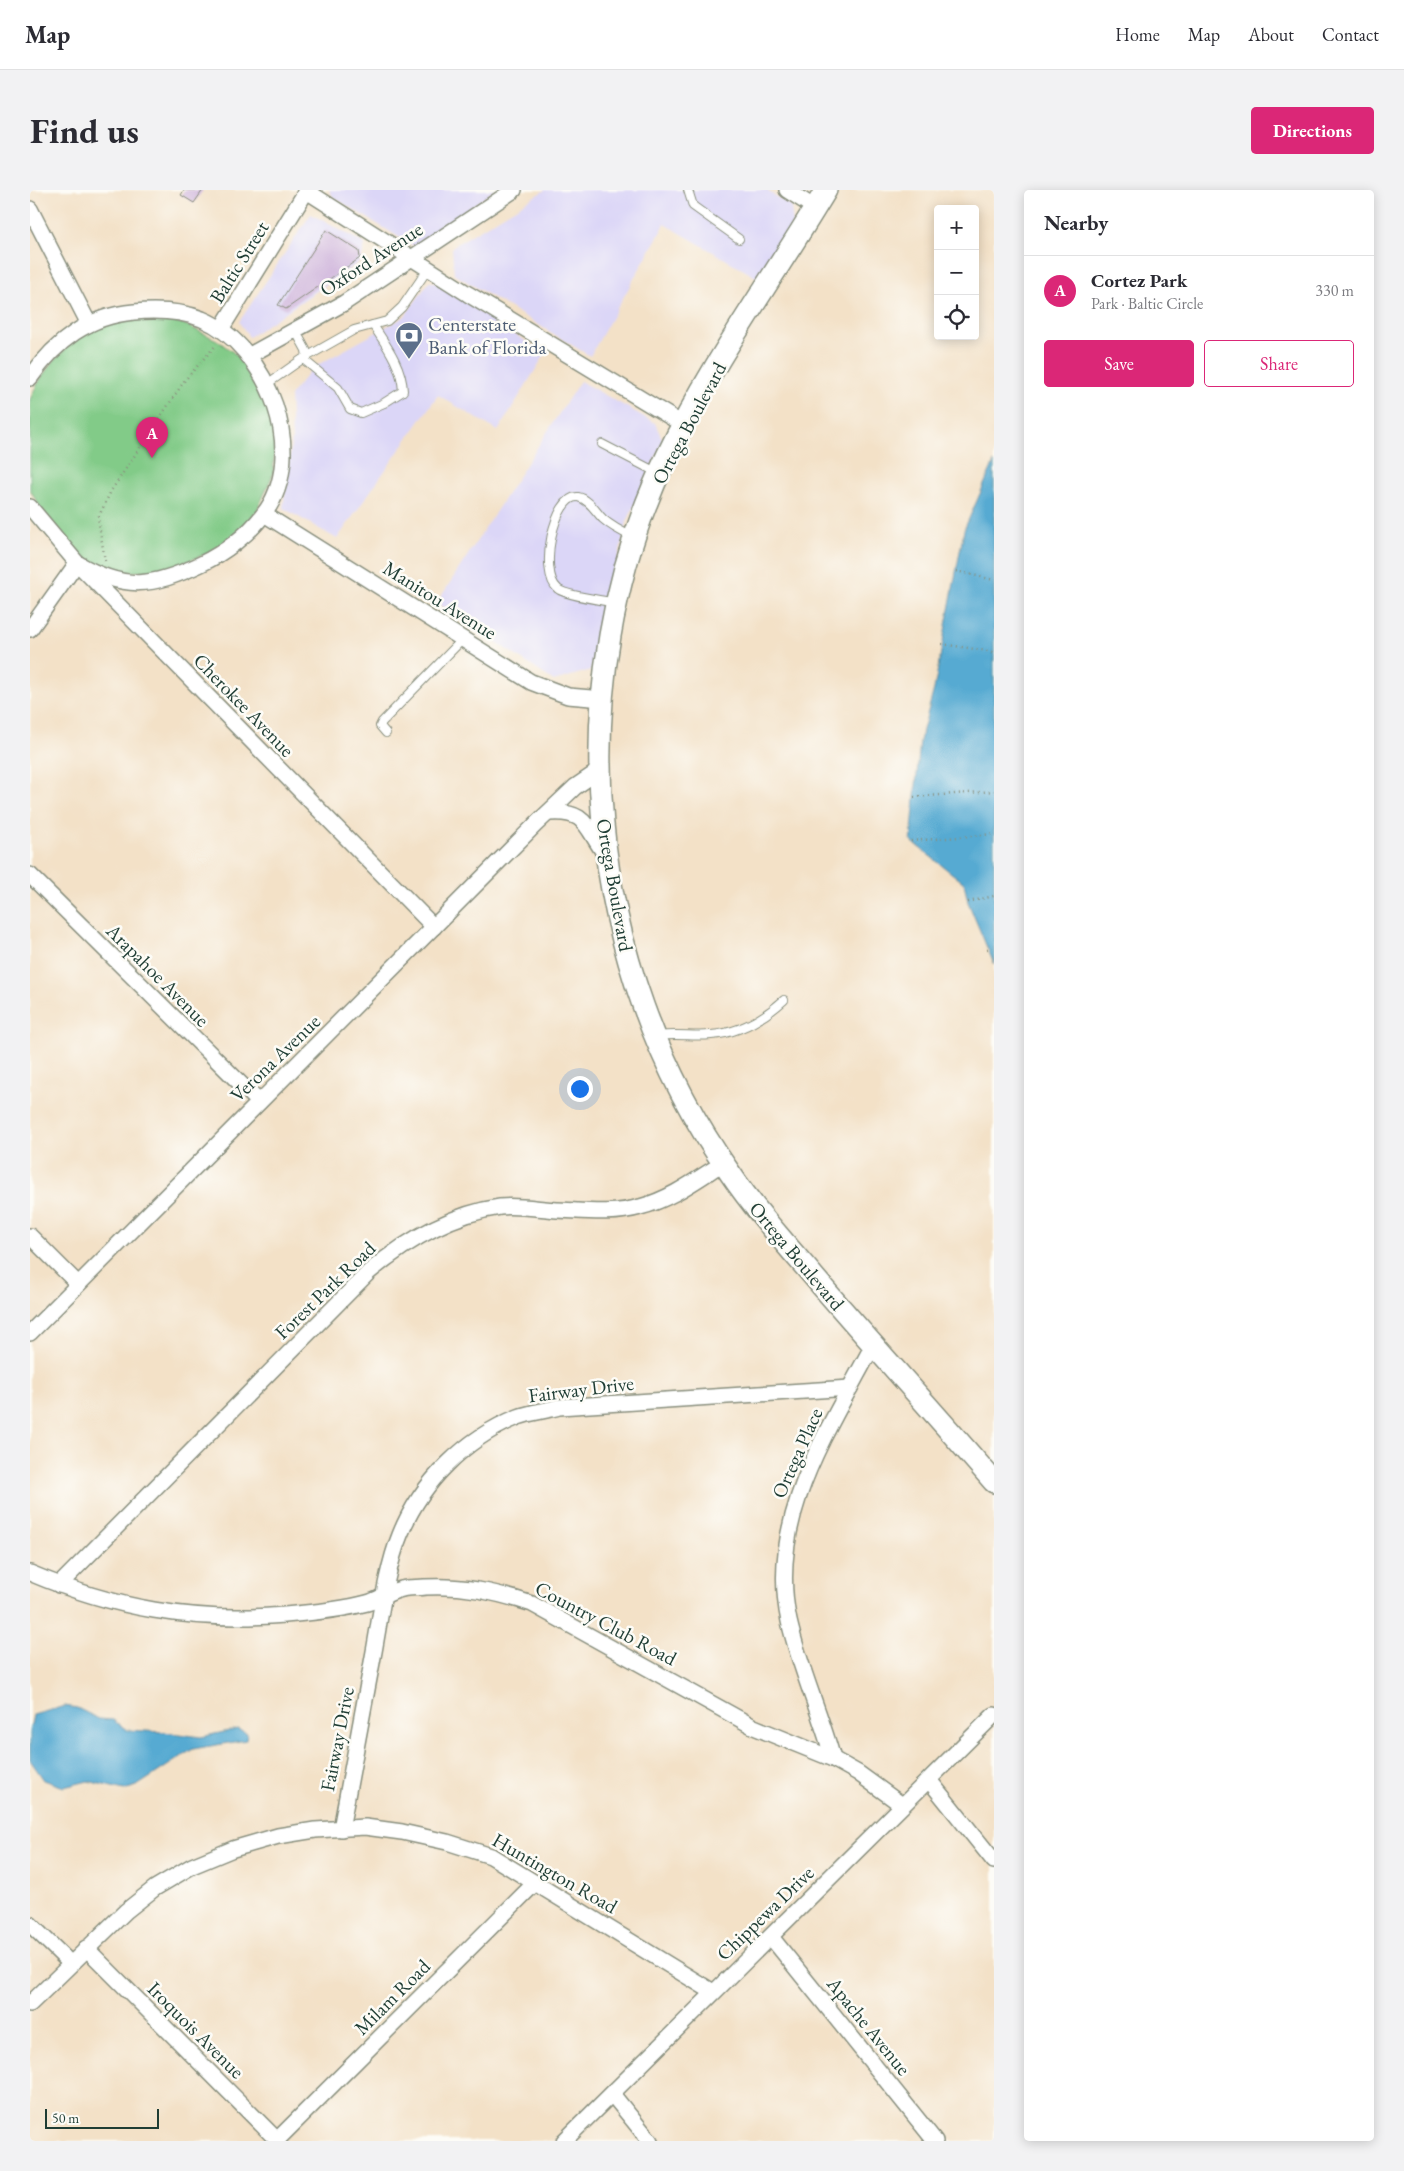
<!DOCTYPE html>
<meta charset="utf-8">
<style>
:root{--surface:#fff;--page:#f2f2f3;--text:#2b2b33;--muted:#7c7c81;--line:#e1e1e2;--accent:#db2777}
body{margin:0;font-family:"EB Garamond",serif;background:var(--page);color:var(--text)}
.controls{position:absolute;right:15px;top:15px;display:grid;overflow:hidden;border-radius:5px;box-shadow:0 2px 12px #0003}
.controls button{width:45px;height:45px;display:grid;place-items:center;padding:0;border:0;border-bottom:1px solid var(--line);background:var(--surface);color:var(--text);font:25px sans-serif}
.scale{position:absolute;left:15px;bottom:12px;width:114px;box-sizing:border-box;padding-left:5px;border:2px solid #1f3d34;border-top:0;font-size:14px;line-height:18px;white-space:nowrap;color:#1f3d34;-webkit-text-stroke:4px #fdfcf7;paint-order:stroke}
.you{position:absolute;left:549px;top:898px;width:18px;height:18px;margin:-12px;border:4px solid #fff;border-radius:50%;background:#1a73e8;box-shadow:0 0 0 8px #1a73e833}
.badge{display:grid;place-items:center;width:32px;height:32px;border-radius:50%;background:var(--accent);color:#fff;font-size:16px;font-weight:700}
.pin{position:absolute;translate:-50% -41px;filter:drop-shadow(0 1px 2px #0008)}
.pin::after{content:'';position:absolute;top:26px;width:18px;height:15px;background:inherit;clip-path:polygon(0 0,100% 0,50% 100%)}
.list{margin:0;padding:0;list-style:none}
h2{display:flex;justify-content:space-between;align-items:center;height:65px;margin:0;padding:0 20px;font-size:21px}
h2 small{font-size:16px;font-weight:400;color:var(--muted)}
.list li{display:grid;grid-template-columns:32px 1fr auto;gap:15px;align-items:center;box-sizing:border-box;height:70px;padding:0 20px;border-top:1px solid var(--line)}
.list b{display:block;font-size:19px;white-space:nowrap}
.list p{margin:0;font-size:16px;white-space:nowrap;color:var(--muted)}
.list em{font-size:16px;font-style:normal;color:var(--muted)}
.actions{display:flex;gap:10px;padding:15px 20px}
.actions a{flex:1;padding:11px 0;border:1px solid var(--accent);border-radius:5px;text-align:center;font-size:18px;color:var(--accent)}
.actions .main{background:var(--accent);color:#fff}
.icon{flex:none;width:28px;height:28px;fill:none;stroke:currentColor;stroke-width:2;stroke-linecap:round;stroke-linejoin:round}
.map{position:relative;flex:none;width:964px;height:1951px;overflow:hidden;border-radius:5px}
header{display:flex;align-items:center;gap:30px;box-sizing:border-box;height:70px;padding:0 25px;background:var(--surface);border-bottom:1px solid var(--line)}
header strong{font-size:24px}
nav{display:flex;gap:28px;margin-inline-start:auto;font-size:18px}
.intro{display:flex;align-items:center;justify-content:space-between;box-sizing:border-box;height:120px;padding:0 30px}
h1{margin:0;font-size:35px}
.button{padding:12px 22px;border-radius:5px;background:var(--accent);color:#fff;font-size:18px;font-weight:700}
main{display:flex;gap:30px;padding:0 30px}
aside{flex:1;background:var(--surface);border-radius:5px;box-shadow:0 2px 12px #0003}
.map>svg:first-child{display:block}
</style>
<header>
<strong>Map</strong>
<nav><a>Home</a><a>Map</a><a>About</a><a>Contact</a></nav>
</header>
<div class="intro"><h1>Find us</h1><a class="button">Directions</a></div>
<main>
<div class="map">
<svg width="964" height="1951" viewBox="0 0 964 1951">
<rect width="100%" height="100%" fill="#fdfcf7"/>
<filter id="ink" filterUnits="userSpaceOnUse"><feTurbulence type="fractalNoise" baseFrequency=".02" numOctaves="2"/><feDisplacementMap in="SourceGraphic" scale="10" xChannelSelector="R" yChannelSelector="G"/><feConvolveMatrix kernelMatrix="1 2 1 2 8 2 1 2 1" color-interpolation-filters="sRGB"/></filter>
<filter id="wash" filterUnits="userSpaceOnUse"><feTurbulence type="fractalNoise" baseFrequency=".0096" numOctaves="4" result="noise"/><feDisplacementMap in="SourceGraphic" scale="20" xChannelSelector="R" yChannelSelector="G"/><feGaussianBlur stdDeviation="1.12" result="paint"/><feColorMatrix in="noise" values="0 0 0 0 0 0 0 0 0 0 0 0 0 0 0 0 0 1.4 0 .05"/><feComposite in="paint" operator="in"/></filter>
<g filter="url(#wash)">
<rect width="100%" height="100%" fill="#f3e1c7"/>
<g fill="#dbd6f7">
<polygon points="299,0 465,0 385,57 303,7"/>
<polygon points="515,0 736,0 761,16 763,34 731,90 635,34 560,166 424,84 422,57"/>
<polygon points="281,24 335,54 331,71 219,147 209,132"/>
<polygon points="399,92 405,92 515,164 468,241 408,205 307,349 253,318 262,249 260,206 282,178 374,127"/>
<polygon points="550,191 625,233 633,251 597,332 561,480 524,491 407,413"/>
</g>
<path fill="#82cb88" stroke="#50845e" d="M117,127l37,7 33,16 21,16 22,27 10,29 5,31 -2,31 -16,37 -19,23 -32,20 -41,16 -36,2 -28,-6 -29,-14 -17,-17 -25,-46v-89c11,-29 36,-57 64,-71 16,-8 36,-9 53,-12z"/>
<g fill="#57aad2" stroke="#3b7483">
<polygon points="964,272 964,774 938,712 934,693 881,651 890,551 904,499 934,340"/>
<polygon points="35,1516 47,1518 69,1529 83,1530 97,1540 134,1542 171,1547 208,1539 217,1543 216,1550 163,1559 107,1596 94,1600 58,1591 34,1597 14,1590 0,1570 0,1540 3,1525"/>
</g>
<g id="blocks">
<g fill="#cbaed9">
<polygon points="154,0 173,0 164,13 151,5"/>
<polygon points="296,40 329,61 330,68 256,119 248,115"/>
</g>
</g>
</g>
<g filter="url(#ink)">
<use href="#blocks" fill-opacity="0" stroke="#898f7e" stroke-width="1"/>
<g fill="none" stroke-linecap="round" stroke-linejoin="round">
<defs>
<g id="lane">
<polyline points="658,0 663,16 709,49"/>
<polyline points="265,140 276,160 277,167"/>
<path d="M273,169l35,29 12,21 11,4 23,-10 19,-12c-1,-25 -17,-46 -30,-66"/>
<polyline points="237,194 271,170 324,140 357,131 372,117 398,79"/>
<polyline points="572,254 628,283"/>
<path d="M587,413c-11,-2 -53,-8 -59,-14 -20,-16 -4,-94 20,-92 11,2 18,15 25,22 9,8 19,13 30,18"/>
<polyline points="356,543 350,536 352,532 434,448"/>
<path d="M629,846c18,-3 34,1 52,-1 29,-2 52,-16 73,-35"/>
</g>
<g id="street">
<polyline points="275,0 438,104 654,235"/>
<polyline points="757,0 785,18"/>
<polyline points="0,19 59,134"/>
<polyline points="191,139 277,0"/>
<polyline points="218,166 314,113 484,0"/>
<path d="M0,188c26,-37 58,-62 104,-66 22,-2 47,-1 68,7 66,27 108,137 61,196 -15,20 -39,38 -62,49 -49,23 -76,27 -124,-1l-47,66"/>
<polyline points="0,317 47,373 404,737"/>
<polyline points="234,324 501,492 538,506 573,509"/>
<path d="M519,623c38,-3 36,14 56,41"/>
<polyline points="0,685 229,912"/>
<polyline points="0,1046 48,1094"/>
<polyline points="0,1143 506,634 545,597 570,580"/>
<path d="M0,1383c83,35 164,50 255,42 24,-2 60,-6 82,-12 12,-3 23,-12 35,-14 7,-2 16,-1 23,-2 38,-2 71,5 107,17l222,123 79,32 25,14 44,32"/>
<path d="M29,1395l310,-313c37,-31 82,-58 131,-65 18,-2 39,2 57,3 27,1 56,5 83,-3 31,-8 56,-27 83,-44"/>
<path d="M803,1569c-13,-47 -33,-90 -44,-138 -22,-102 39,-190 84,-276"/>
<polyline points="899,1590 964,1671"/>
<path d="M311,1639c11,-57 21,-115 32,-172 7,-37 13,-88 27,-122 21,-53 66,-97 118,-118 13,-5 28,-6 41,-10l291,-19"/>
<polyline points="0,1734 40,1773"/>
<polyline points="741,1747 905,1951"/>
<polyline points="56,1758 248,1951"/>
<polyline points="0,1814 96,1721 125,1698 162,1676 203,1659 248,1646 285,1640 335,1637 372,1642 417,1652 461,1666 683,1802"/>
<polyline points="582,1904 620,1951"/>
<polyline points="247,1950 505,1693"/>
<polyline points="534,1951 964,1525"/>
</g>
<path id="secondary" d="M796,0c-52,87 -116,175 -159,266 -110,228 -82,512 63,717 25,37 55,70 84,104 59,69 121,136 180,205"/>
</defs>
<use href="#lane" stroke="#898f7e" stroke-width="10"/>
<use href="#street" stroke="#898f7e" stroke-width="18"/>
<use href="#secondary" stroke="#898f7e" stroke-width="24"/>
<g stroke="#898f7e" stroke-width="2.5" stroke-dasharray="1 4" stroke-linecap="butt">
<polyline points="75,371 68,328 81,301 155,190 186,155"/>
<polyline points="926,381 964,390"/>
<polyline points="912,454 964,462"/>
<polyline points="884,607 964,601"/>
<polyline points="881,651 964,644"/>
<polyline points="938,712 964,706"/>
<polyline points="957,759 964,758"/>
</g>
<use href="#lane" stroke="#fff" stroke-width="8"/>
<use href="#street" stroke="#fff" stroke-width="15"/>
<use href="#secondary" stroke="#fff" stroke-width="21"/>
</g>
</g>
<defs>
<symbol id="bank-pin" viewBox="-11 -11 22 30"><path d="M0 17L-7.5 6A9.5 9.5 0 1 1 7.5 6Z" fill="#5c6f8a" stroke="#fdfcf7"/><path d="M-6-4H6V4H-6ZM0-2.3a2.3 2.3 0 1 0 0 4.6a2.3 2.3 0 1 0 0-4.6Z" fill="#fff"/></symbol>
</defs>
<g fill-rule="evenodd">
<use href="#bank-pin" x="363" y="130" width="32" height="43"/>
</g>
<g text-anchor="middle" stroke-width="5" stroke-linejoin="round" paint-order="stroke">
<g font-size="20" fill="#1f3d34" stroke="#fdfcf7">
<text transform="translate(341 69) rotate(-33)" y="7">Oxford Avenue</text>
<text transform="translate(209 72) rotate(-58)" y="7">Baltic Street</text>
<text transform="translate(659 233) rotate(-62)" y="7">Ortega Boulevard</text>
<text transform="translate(410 410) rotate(32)" y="7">Manitou Avenue</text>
<text transform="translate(214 515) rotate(46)" y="7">Cherokee Avenue</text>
<text transform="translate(585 695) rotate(80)" y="7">Ortega Boulevard</text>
<text transform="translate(128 785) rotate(45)" y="7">Arapahoe Avenue</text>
<text transform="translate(245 868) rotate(-44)" y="7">Verona Avenue</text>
<text transform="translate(767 1066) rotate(50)" y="7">Ortega Boulevard</text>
<text transform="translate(295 1100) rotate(-44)" y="7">Forest Park Road</text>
<text transform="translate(551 1199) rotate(-7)" y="7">Fairway Drive</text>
<text transform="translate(767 1263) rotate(-66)" y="7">Ortega Place</text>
<text transform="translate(576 1433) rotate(28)" y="7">Country Club Road</text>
<text transform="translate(307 1549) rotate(-79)" y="7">Fairway Drive</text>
<text transform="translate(525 1683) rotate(30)" y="7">Huntington Road</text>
<text transform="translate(735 1723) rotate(-44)" y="7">Chippewa Drive</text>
<text transform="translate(362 1807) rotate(-45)" y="7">Milam Road</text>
<text transform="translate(839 1836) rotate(51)" y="7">Apache Avenue</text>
<text transform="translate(166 1840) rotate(45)" y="7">Iroquois Avenue</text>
</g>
<g font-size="20" fill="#4e5e75" stroke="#fdfcf7" text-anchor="start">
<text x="398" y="141">Centerstate<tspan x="398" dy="23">Bank of Florida</tspan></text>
</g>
</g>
</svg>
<div class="controls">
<button>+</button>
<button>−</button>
<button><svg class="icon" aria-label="locate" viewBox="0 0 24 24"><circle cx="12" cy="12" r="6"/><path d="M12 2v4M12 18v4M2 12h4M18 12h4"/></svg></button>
</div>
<div class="scale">50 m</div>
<div class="you"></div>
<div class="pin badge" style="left:122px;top:268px">A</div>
</div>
<aside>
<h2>Nearby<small></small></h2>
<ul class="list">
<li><span class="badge">A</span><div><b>Cortez Park</b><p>Park · Baltic Circle</p></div><em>330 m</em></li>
</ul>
<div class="actions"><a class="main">Save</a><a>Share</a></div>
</aside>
</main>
